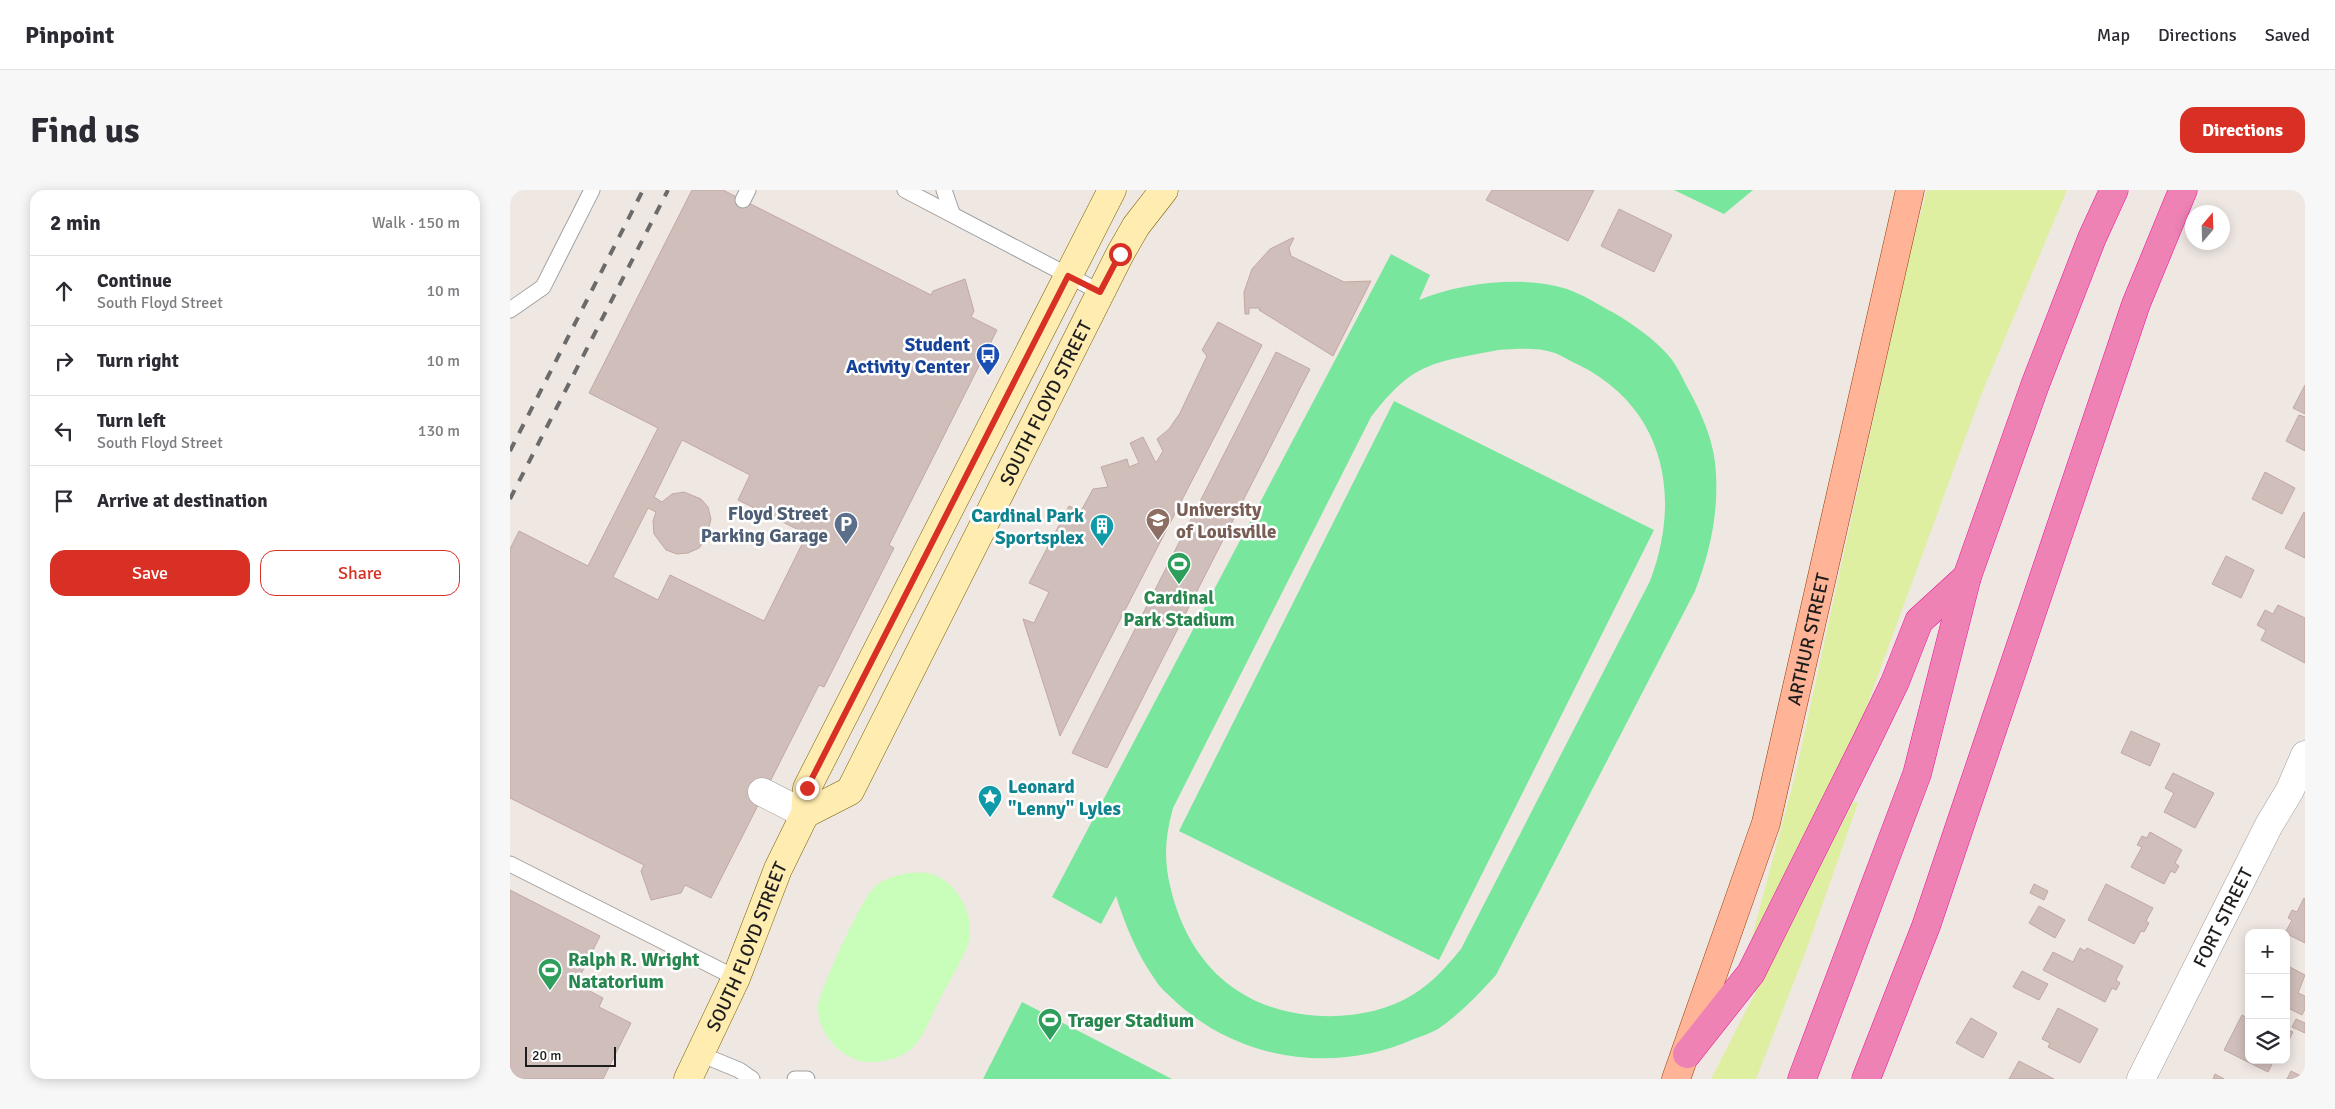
<!DOCTYPE html>
<meta charset="utf-8">
<style>
:root{--surface:#fff;--page:#f7f7f7;--text:#2b2b33;--muted:#7c7c81;--line:#e1e1e2;--accent:#d93025}
body{margin:0;font-family:Signika,sans-serif;background:var(--page);color:var(--text)}
.controls{position:absolute;right:15px;bottom:15px;display:grid;overflow:hidden;border-radius:10px;box-shadow:0 2px 12px #0003}
.controls button{width:45px;height:45px;display:grid;place-items:center;padding:0;border:0;border-bottom:1px solid var(--line);background:var(--surface);color:var(--text);font:25px sans-serif}
.compass{position:absolute;left:1675px;top:15px;width:45px;height:45px;border-radius:50%;background:var(--surface);box-shadow:0 2px 12px #0003;rotate:19deg}
.scale{position:absolute;left:15px;bottom:12px;width:91px;box-sizing:border-box;padding-left:5px;border:2px solid #1d1d1d;border-top:0;font-size:14px;line-height:18px;white-space:nowrap;color:#1d1d1d;-webkit-text-stroke:4px #fff;paint-order:stroke}
.stop{position:absolute;width:15px;height:15px;margin:-11px;border:4px solid #d93025;border-radius:50%;background:#fff}
.stop.end{background:#d93025;border-color:#fff;box-shadow:0 1px 5px #0008}
.list{margin:0;padding:0;list-style:none}
h2{display:flex;justify-content:space-between;align-items:center;height:65px;margin:0;padding:0 20px;font-size:21px}
h2 small{font-size:16px;font-weight:400;color:var(--muted)}
.list li{display:grid;grid-template-columns:32px 1fr auto;gap:15px;align-items:center;box-sizing:border-box;height:70px;padding:0 20px;border-top:1px solid var(--line)}
.list b{display:block;font-size:19px;white-space:nowrap}
.list p{margin:0;font-size:16px;white-space:nowrap;color:var(--muted)}
.list em{font-size:16px;font-style:normal;color:var(--muted)}
.actions{display:flex;gap:10px;padding:15px 20px}
.actions a{flex:1;padding:11px 0;border:1px solid var(--accent);border-radius:15px;text-align:center;font-size:18px;color:var(--accent)}
.actions .main{background:var(--accent);color:#fff}
.icon{flex:none;width:28px;height:28px;fill:none;stroke:currentColor;stroke-width:2;stroke-linecap:round;stroke-linejoin:round}
.map{position:relative;flex:none;width:1795px;height:889px;overflow:hidden;border-radius:15px}
header{display:flex;align-items:center;gap:30px;box-sizing:border-box;height:70px;padding:0 25px;background:var(--surface);border-bottom:1px solid var(--line)}
header strong{font-size:24px}
nav{display:flex;gap:28px;margin-inline-start:auto;font-size:18px}
.intro{display:flex;align-items:center;justify-content:space-between;box-sizing:border-box;height:120px;padding:0 30px}
h1{margin:0;font-size:35px}
.button{padding:12px 22px;border-radius:15px;background:var(--accent);color:#fff;font-size:18px;font-weight:700}
main{display:flex;gap:30px;padding:0 30px}
aside{flex:1;background:var(--surface);border-radius:15px;box-shadow:0 2px 12px #0003}
.map>svg:first-child{display:block}
</style>
<header>
<strong>Pinpoint</strong>
<nav><a>Map</a><a>Directions</a><a>Saved</a></nav>
</header>
<div class="intro"><h1>Find us</h1><a class="button">Directions</a></div>
<main>
<aside>
<h2>2 min<small>Walk · 150 m</small></h2>
<ul class="list">
<li><svg class="icon" aria-label="ahead" viewBox="0 0 24 24"><path d="M12 20V5M6 11l6-6 6 6"/></svg><div><b>Continue</b><p>South Floyd Street</p></div><em>10 m</em></li>
<li><svg class="icon" aria-label="right" viewBox="0 0 24 24"><path d="M7 20v-9h11M14 6l5 5-5 5"/></svg><div><b>Turn right</b></div><em>10 m</em></li>
<li><svg class="icon" aria-label="left" viewBox="0 0 24 24"><path d="M17 20v-9H6M10 6l-5 5 5 5"/></svg><div><b>Turn left</b><p>South Floyd Street</p></div><em>130 m</em></li>
<li><svg class="icon" aria-label="arrive" viewBox="0 0 24 24"><path d="M6 21V4h12l-3 4 3 4H6"/></svg><div><b>Arrive at destination</b></div></li>
</ul>
<div class="actions"><a class="main">Save</a><a>Share</a></div>
</aside>
<div class="map">
<svg width="1795" height="889" viewBox="0 0 1795 889">
<rect width="100%" height="100%" fill="#efe7e2"/>
<g fill="#deefa2">
<polygon points="1417,0 1557,0 1471,205 1353,526 1322,595 1239,758 1285,586 1400,62"/>
<polygon points="1343,612 1348,613 1297,758 1246,889 1201,889"/>
</g>
<path fill="#c8feba" d="M398,683c6,0 13,-1 19,0 28,5 48,40 42,67 -2,13 -24,48 -30,61 -9,16 -16,41 -32,51 -13,8 -26,10 -40,10 -12,-1 -22,-7 -30,-14 -11,-10 -19,-25 -19,-40 0,-16 42,-104 53,-117 9,-12 24,-15 37,-18z"/>
<g fill="#78e69c" fill-rule="evenodd">
<polygon points="1164,0 1243,0 1214,24"/>
<path d="M881,64l39,21 -11,25c41,-17 105,-25 148,-11 17,6 32,16 47,24 19,11 40,26 54,42 10,11 16,27 23,39 11,21 21,44 24,68 5,45 -4,88 -20,129l-199,384c-17,19 -36,39 -58,54 -7,4 -16,7 -24,10 -78,35 -173,22 -237,-36 -7,-7 -16,-14 -21,-22 -19,-27 -30,-54 -40,-85l-15,28 -49,-27zM988,160c18,-1 39,-3 57,3 8,3 16,9 24,12 86,43 103,132 71,216l-189,368c-13,16 -29,34 -47,45 -49,31 -128,29 -176,-3 -31,-20 -52,-52 -63,-87 -11,-36 -12,-59 -2,-96l198,-391c43,-56 62,-54 127,-67z"/>
<polygon points="884,211 1144,340 929,770 669,641"/>
<polygon points="512,812 662,889 473,889"/>
</g>
<g fill="#d0bebb" stroke="#c2a8a3" fill-rule="evenodd">
<path d="M182,0h31l208,105 2,-4 32,-12 9,32 -3,6 26,13 -108,215 5,3 -70,139 -5,-2 -108,213 -26,-13 -4,8 -30,7 -10,-29 3,-6 -134,-67v-249l9,-18 69,35 70,-138 -69,-35zM172,250l68,35 -12,25 69,34 -43,87 -94,-46 -12,25 -45,-23 35,-69 8,4 -3,9 1,13 12,16 11,4 11,-1 11,-5 7,-9 5,-20 -3,-12 -7,-8 -17,-7 -12,2 -10,8 -8,-5z"/>
<polygon points="982,0 1084,0 1058,51 976,10"/>
<polygon points="1109,19 1162,45 1144,82 1091,56"/>
<polygon points="782,48 784,48 779,58 781,66 834,92 861,91 823,166 749,120 750,118 739,118 739,124 735,124 734,102 742,79 760,59"/>
<polygon points="708,132 752,155 550,546 513,429 524,433 539,402 519,393 559,316 571,321 583,299 598,297 591,277 617,269 619,277 629,273 620,253 633,247 646,273 653,261 647,249 659,239 670,223 697,166 692,160"/>
<polygon points="766,162 800,179 597,578 562,563"/>
<polygon points="1795,195 1795,224 1783,218"/>
<polygon points="1789,225 1795,227 1795,261 1776,251"/>
<polygon points="1755,282 1785,298 1772,324 1742,309"/>
<polygon points="1794,322 1795,323 1795,368 1775,358"/>
<polygon points="1716,366 1744,380 1731,408 1702,394"/>
<polygon points="1768,415 1795,428 1795,473 1751,450 1756,440 1747,435 1755,420 1763,424"/>
<polygon points="1621,541 1650,554 1640,576 1611,563"/>
<polygon points="1663,583 1704,603 1685,638 1654,622 1664,603 1655,598"/>
<polygon points="1640,642 1672,660 1665,673 1669,676 1665,683 1661,681 1654,694 1621,677 1632,657 1627,655 1632,646 1637,648"/>
<polygon points="1524,694 1538,701 1534,710 1520,703"/>
<polygon points="1596,694 1643,718 1636,731 1639,733 1634,742 1631,741 1624,754 1578,730"/>
<polygon points="0,700 90,746 66,794 93,808 89,817 121,833 93,889 0,889"/>
<polygon points="1794,708 1795,709 1795,753 1775,743 1782,730 1778,728 1782,720 1787,722"/>
<polygon points="1529,716 1555,730 1545,748 1519,733"/>
<polygon points="1570,758 1575,761 1577,758 1613,776 1606,790 1610,793 1606,800 1602,798 1595,812 1533,780 1543,762 1563,772"/>
<polygon points="1776,775 1795,785 1788,803 1795,806 1795,819 1792,825 1776,817"/>
<polygon points="1512,781 1538,794 1529,810 1503,797"/>
<polygon points="1548,818 1588,839 1570,873 1538,857 1540,853 1532,849"/>
<polygon points="1732,825 1739,829 1739,870 1764,870 1758,882 1714,860"/>
<polygon points="1461,828 1487,843 1473,868 1446,853"/>
<polygon points="1786,829 1795,833 1795,843 1782,837"/>
<polygon points="1776,839 1783,842 1777,854 1776,853"/>
<polygon points="1509,871 1544,889 1499,889"/>
<polygon points="1781,881 1795,888 1795,889 1777,889"/>
<polygon points="1705,884 1714,889 1703,889"/>
</g>
<g fill="none" stroke-linecap="round" stroke-linejoin="round">
<defs>
<g id="lane">
<polyline points="395,0 590,102"/>
<polyline points="434,0 442,23"/>
<polyline points="233,10 238,0"/>
<polyline points="0,120 33,97 82,0"/>
<polyline points="0,674 226,788"/>
<polyline points="190,864 229,880 242,889"/>
<polyline points="285,889 297,889"/>
</g>
<g id="street">
<polyline points="252,602 295,624"/>
<path id="s1" d="M1631,889l128,-254 21,-35 15,-35"/>
</g>
<g id="secondary">
<path id="s2" d="M295,624l45,-23 270,-537 16,-28 28,-36"/>
<path id="s3" d="M178,889l48,-101 42,-109 27,-55 2,-26 305,-598"/>
</g>
<g id="primary">
<path id="s4" d="M1166,889l90,-256 144,-633"/>
</g>
<g id="highway">
<polyline points="1177,864 1241,783 1356,552 1385,492 1409,431 1457,387"/>
<polyline points="1292,889 1407,584 1457,387 1525,195 1582,48 1604,0"/>
<polyline points="1356,889 1416,736 1626,114 1673,0"/>
</g>
</defs>
<use href="#lane" stroke="#a1a1a1" stroke-width="17"/>
<use href="#street" stroke="#a1a1a1" stroke-width="29"/>
<use href="#secondary" stroke="#786300" stroke-width="29"/>
<use href="#primary" stroke="#963900" stroke-width="29"/>
<use href="#highway" stroke="#e9139a" stroke-width="29"/>
<use href="#lane" stroke="#fff" stroke-width="15"/>
<use href="#street" stroke="#fff" stroke-width="28"/>
<use href="#secondary" stroke="#ffecb0" stroke-width="28"/>
<use href="#primary" stroke="#ffb497" stroke-width="28"/>
<use href="#highway" stroke="#ef82b5" stroke-width="28"/>
<g stroke="#6b6b6b" stroke-width="4" stroke-dasharray="10 10" stroke-linecap="butt">
<polyline points="0,261 133,0"/>
<polyline points="0,309 158,0"/>
</g>
</g>
<g fill="none" stroke-linecap="round" stroke-linejoin="round">
<polyline stroke="#d93025" stroke-width="6" points="297,598 558,86 590,102 610,64"/>
</g>
<defs>
<symbol id="bus-pin" viewBox="-11 -11 22 30"><path d="M0 17L-7.5 6A9.5 9.5 0 1 1 7.5 6Z" fill="#1a4fb4" stroke="#fff"/><path d="M-5-6H5V4H4V6H2V4H-2V6H-4V4H-5ZM-3.5-4V0h7V-4ZM-3.5 1.2v1.5H-2V1.2ZM2 1.2v1.5H3.5V1.2Z" fill="#fff"/></symbol>
<symbol id="university-pin" viewBox="-11 -11 22 30"><path d="M0 17L-7.5 6A9.5 9.5 0 1 1 7.5 6Z" fill="#8d6e63" stroke="#fff"/><path d="M0-5L7-2L0 1L-7-2ZM-4 1L0 2.5L4 1V4Q0 6-4 4Z" fill="#fff"/></symbol>
<symbol id="parking-pin" viewBox="-11 -11 22 30"><path d="M0 17L-7.5 6A9.5 9.5 0 1 1 7.5 6Z" fill="#5c6f8a" stroke="#fff"/><path d="M-3.5-5.5H1a3.5 3.5 0 0 1 0 7H-1V5.5H-3.5ZM-1-3.4V-.6H.8a1.4 1.4 0 0 0 0-2.8Z" fill="#fff"/></symbol>
<symbol id="building-pin" viewBox="-11 -11 22 30"><path d="M0 17L-7.5 6A9.5 9.5 0 1 1 7.5 6Z" fill="#0f9aa8" stroke="#fff"/><path d="M-4-6H4V6H1V3H-1V6H-4ZM-2.5-4.3h1.7v1.8h-1.7ZM.8-4.3h1.7v1.8H.8ZM-2.5-1h1.7V.8h-1.7ZM.8-1h1.7V.8H.8Z" fill="#fff"/></symbol>
<symbol id="stadium-pin" viewBox="-11 -11 22 30"><path d="M0 17L-7.5 6A9.5 9.5 0 1 1 7.5 6Z" fill="#2e9e5b" stroke="#fff"/><path d="M0-5a6.5 5 0 1 0 0 10a6.5 5 0 1 0 0-10ZM-3.5-1.8h7v3.6h-7Z" fill="#fff"/></symbol>
<symbol id="sight-pin" viewBox="-11 -11 22 30"><path d="M0 17L-7.5 6A9.5 9.5 0 1 1 7.5 6Z" fill="#0f9aa8" stroke="#fff"/><path d="M0-6L1.8-2.2L6-1.7L2.9 1.2L3.7 5.4L0 3.3L-3.7 5.4L-2.9 1.2L-6-1.7L-1.8-2.2Z" fill="#fff"/></symbol>
</defs>
<g fill-rule="evenodd">
<use href="#bus-pin" x="464" y="151" width="28" height="38"/>
<use href="#university-pin" x="634" y="316" width="28" height="38"/>
<use href="#parking-pin" x="322" y="320" width="28" height="38"/>
<use href="#building-pin" x="578" y="322" width="28" height="38"/>
<use href="#stadium-pin" x="655" y="360" width="28" height="38"/>
<use href="#sight-pin" x="466" y="593" width="28" height="38"/>
<use href="#stadium-pin" x="26" y="766" width="28" height="38"/>
<use href="#stadium-pin" x="526" y="816" width="28" height="38"/>
</g>
<g text-anchor="middle" stroke-width="5" stroke-linejoin="round" paint-order="stroke">
<g font-size="19" font-weight="bold" fill="#164399" stroke="#fff" text-anchor="end">
<text x="460" y="161">Student<tspan x="460" dy="22">Activity Center</tspan></text>
</g>
<g font-size="19" fill="#1d1d1d" stroke="#fff">
<text dy="7" stroke="none"><textPath href="#s2" startOffset="485">SOUTH FLOYD STREET</textPath></text>
<text dy="7" stroke="none"><textPath href="#s4" startOffset="460">ARTHUR STREET</textPath></text>
<text dy="7" stroke="none"><textPath href="#s1" startOffset="181">FORT STREET</textPath></text>
<text dy="7" stroke="none"><textPath href="#s3" startOffset="145">SOUTH FLOYD STREET</textPath></text>
</g>
<g font-size="19" font-weight="bold" fill="#785e54" stroke="#fff" text-anchor="start">
<text x="666" y="326">University<tspan x="666" dy="22">of Louisville</tspan></text>
</g>
<g font-size="19" font-weight="bold" fill="#4e5e75" stroke="#fff" text-anchor="end">
<text x="318" y="330">Floyd Street<tspan x="318" dy="22">Parking Garage</tspan></text>
</g>
<g font-size="19" font-weight="bold" fill="#0d838f" stroke="#fff" text-anchor="end">
<text x="574" y="332">Cardinal Park<tspan x="574" dy="22">Sportsplex</tspan></text>
<text x="498" y="603" text-anchor="start">Leonard<tspan x="498" dy="22">"Lenny" Lyles</tspan></text>
</g>
<g font-size="19" font-weight="bold" fill="#27864d" stroke="#fff" text-anchor="start">
<text x="669" y="414" text-anchor="middle">Cardinal<tspan x="669" dy="22">Park Stadium</tspan></text>
<text x="58" y="776">Ralph R. Wright<tspan x="58" dy="22">Natatorium</tspan></text>
<text x="558" y="837">Trager Stadium</text>
</g>
</g>
</svg>
<div class="controls">
<button>+</button>
<button>−</button>
<button><svg class="icon" aria-label="layers" viewBox="0 0 24 24"><path d="M12 4l9 5-9 5-9-5zM3 14l9 5 9-5"/></svg></button>
</div>
<svg class="compass" viewBox="-18 -18 36 36"><path d="M0-13l5 13h-10z" fill="#e53935"/><path d="M0 13l5-13h-10z" fill="#7c7c81"/></svg>
<div class="scale">20 m</div>
<div class="stop" style="left:610px;top:64px"></div>
<div class="stop end" style="left:297px;top:598px"></div>
</div>
</main>
